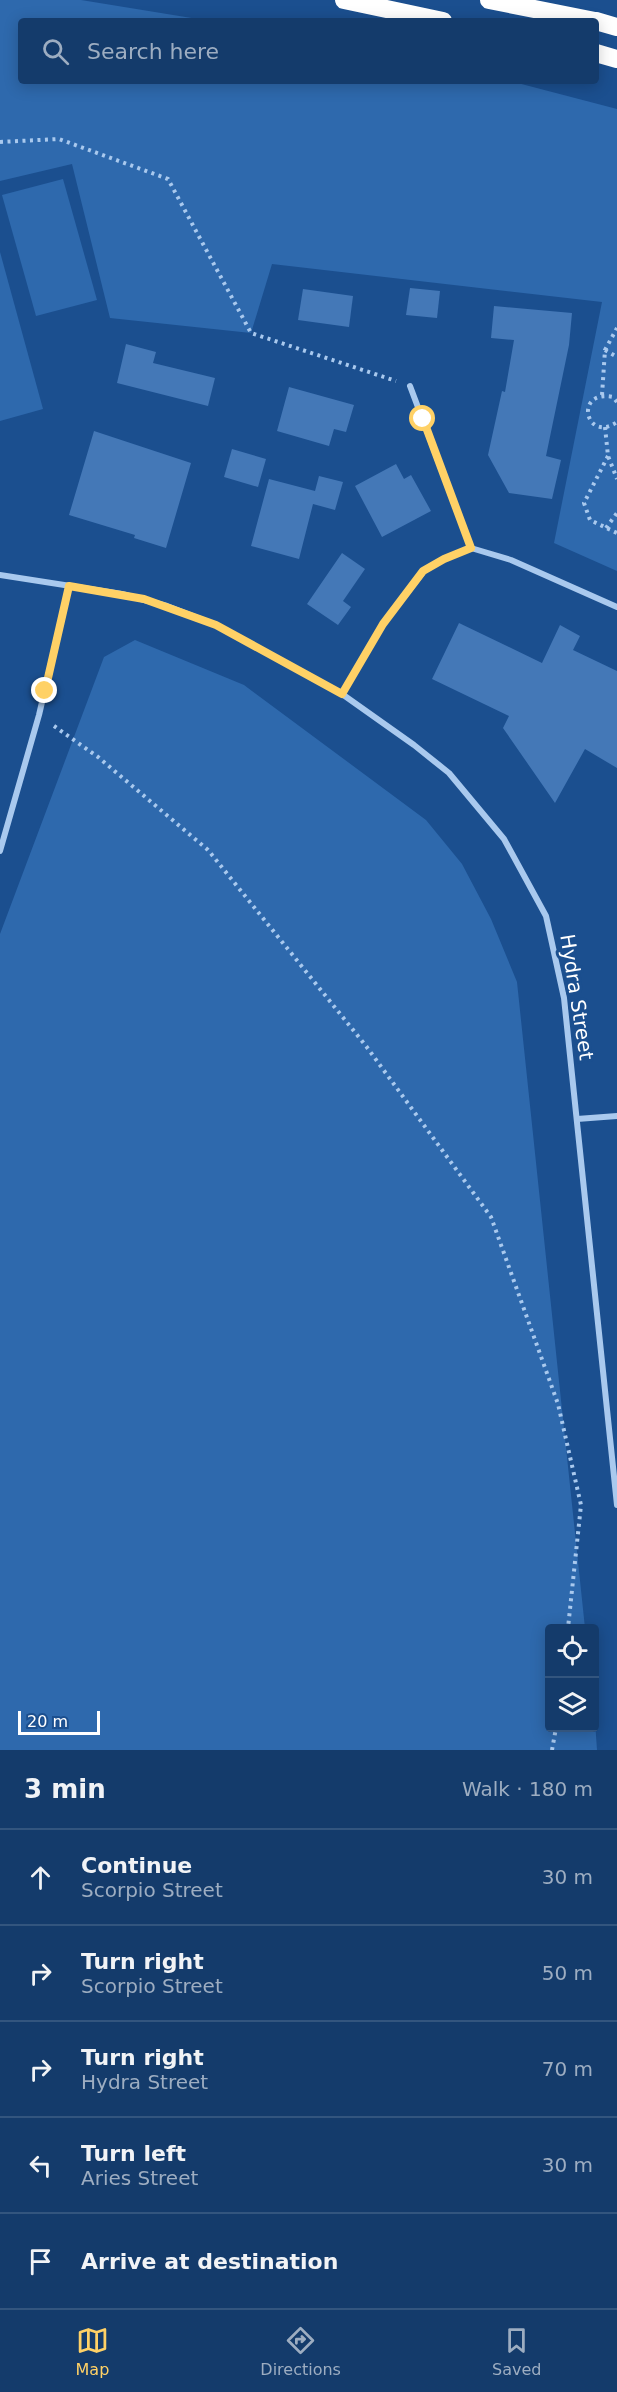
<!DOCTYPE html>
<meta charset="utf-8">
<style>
:root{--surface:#143b6b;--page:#214673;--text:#f1f3f6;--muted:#9dadc1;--line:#33557e;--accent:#ffd166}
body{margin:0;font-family:"DejaVu Sans",sans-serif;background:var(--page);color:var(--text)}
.controls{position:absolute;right:18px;bottom:18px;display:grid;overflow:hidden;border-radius:6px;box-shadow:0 3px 15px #0003}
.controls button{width:54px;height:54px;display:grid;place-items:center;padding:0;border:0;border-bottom:2px solid var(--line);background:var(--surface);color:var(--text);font:30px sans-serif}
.scale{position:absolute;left:18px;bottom:15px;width:82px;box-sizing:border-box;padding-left:6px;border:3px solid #fff;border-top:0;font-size:16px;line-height:21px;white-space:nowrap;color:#fff;-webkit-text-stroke:4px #1b4f8f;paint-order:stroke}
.stop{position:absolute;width:18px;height:18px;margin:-14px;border:4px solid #ffd166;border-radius:50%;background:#fff}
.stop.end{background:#ffd166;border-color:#fff;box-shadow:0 2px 6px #0008}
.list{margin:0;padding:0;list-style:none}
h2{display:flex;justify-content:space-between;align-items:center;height:78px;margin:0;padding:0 24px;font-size:26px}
h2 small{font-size:20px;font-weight:400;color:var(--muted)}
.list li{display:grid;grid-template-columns:39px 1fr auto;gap:18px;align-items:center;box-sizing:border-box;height:96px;padding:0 24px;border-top:2px solid var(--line)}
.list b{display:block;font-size:22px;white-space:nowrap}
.list p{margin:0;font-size:20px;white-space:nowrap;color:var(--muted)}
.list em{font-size:20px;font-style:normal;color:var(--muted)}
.icon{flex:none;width:33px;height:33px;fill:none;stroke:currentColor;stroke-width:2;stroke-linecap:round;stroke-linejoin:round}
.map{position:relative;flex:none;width:617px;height:1750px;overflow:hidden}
.search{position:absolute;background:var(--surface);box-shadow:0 3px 15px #0003;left:18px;right:18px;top:18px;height:66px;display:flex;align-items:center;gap:15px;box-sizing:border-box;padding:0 21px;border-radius:6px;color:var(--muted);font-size:22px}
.sheet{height:558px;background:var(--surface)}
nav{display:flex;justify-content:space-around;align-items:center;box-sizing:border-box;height:84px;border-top:2px solid var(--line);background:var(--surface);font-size:16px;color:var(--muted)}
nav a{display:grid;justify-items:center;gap:3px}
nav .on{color:var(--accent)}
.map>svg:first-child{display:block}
</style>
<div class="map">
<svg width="617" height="1750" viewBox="0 0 617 1750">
<rect width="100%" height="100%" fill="#1b4f8f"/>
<g fill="#2e69ad">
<polygon points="0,0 81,0 210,21 21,21 21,81 510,81 617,109 617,571 554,543 602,302 272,264 251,333 110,318 72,164 0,181"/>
<polygon points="63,179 97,300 36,316 2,195"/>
<polygon points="0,252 43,409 0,421"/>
<polygon points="135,640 244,685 426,820 462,864 491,919 517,982 585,1628 550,1628 550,1728 594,1728 595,1721 597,1750 0,1750 0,934 104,657"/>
</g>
<g fill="#4478b7">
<polygon points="410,288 440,291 437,318 406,315"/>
<polygon points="303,289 353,296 349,327 298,320"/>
<polygon points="494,306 572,313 569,345 546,456 561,460 552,499 509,493 488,455 502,391 505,392 514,340 491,338"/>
<polygon points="126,344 156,352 153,363 215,378 208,406 117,383"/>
<polygon points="289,387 354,405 346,432 334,429 329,446 277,431"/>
<polygon points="94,431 191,463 166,548 134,538 135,535 69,515"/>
<polygon points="232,449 266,459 258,487 224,477"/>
<polygon points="396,464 404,479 411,475 431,511 382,537 355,486"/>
<polygon points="319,476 343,482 335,510 313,504 299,559 251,546 269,479 315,491"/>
<polygon points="342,553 365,569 343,601 351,607 338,625 307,604"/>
<polygon points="459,623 542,663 560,625 580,636 573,650 617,671 617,768 585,749 555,803 503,728 509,716 432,679"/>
</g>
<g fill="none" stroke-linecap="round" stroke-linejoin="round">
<g stroke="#a9c9ee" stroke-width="4" stroke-dasharray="3 4.5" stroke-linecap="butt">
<polyline points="0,142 59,139 168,179 251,333 396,381"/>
<polyline points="605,350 617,357"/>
<polyline points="602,395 605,350 617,328"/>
<path d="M617,402l-4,-5c-40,-8 -27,47 4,25"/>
<polyline points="605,427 608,456 617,479"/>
<polyline points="608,456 584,503 590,520 617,533"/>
<polyline points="606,528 617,513"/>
<polyline points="54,726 98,757 208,850 366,1046 491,1217 558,1404 581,1505 568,1628"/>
<polyline points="552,1750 556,1728"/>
</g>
<g stroke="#a9c9ee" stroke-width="6">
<polyline points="410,386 471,548"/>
<polyline points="0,575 122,594 167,606 216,625 342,694 414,745 449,773 504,839 546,916 564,998 617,1505"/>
<polyline points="342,694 383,624 424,571 444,559 471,548 511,560 617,607"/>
<polyline points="0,851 39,715 69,586"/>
<polyline points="577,1119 617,1116"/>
</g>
<g stroke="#fff" stroke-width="18">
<polyline points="344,0 443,21"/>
<polyline points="489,0 595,21"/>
<polyline points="596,21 617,27"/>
<polyline points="596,53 617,59"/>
</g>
</g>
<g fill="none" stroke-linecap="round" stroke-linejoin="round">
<polyline stroke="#ffd166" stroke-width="8" points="45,691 69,586 144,599 216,625 342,694 383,624 423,571 444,559 471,548 423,419"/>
</g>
<g text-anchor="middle" stroke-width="6" stroke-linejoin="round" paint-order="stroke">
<g font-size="20" fill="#fff" stroke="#1b4f8f">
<text transform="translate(577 997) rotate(81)" y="7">Hydra Street</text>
</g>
</g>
</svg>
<div class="controls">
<button><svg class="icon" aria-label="locate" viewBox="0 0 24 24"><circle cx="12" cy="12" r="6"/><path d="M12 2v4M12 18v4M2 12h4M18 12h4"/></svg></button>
<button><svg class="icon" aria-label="layers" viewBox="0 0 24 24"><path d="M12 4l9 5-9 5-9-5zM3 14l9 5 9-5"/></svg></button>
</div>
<div class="scale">20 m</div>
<div class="stop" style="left:423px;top:419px"></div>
<div class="stop end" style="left:45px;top:691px"></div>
<div class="search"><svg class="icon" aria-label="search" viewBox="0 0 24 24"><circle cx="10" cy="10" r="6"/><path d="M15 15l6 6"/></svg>Search here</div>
</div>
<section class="sheet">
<h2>3 min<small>Walk · 180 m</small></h2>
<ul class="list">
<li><svg class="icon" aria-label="ahead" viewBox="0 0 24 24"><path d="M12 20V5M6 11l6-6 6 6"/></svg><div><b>Continue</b><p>Scorpio Street</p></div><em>30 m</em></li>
<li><svg class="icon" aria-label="right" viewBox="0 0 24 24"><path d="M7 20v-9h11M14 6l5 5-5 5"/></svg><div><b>Turn right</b><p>Scorpio Street</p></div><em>50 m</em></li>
<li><svg class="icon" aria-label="right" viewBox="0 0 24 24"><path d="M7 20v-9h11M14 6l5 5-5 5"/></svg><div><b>Turn right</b><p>Hydra Street</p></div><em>70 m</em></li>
<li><svg class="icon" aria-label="left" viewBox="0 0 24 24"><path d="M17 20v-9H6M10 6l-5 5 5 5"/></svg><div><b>Turn left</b><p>Aries Street</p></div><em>30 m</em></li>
<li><svg class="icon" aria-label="arrive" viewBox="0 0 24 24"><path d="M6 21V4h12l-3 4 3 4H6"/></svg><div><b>Arrive at destination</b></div></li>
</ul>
</section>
<nav>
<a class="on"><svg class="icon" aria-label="map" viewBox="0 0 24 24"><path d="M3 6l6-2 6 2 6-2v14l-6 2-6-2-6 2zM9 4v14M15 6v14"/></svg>Map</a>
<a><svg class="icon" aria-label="directions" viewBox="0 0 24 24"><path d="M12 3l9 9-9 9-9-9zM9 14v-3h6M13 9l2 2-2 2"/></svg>Directions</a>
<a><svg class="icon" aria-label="saved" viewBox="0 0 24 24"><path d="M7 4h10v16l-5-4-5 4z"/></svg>Saved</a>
</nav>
